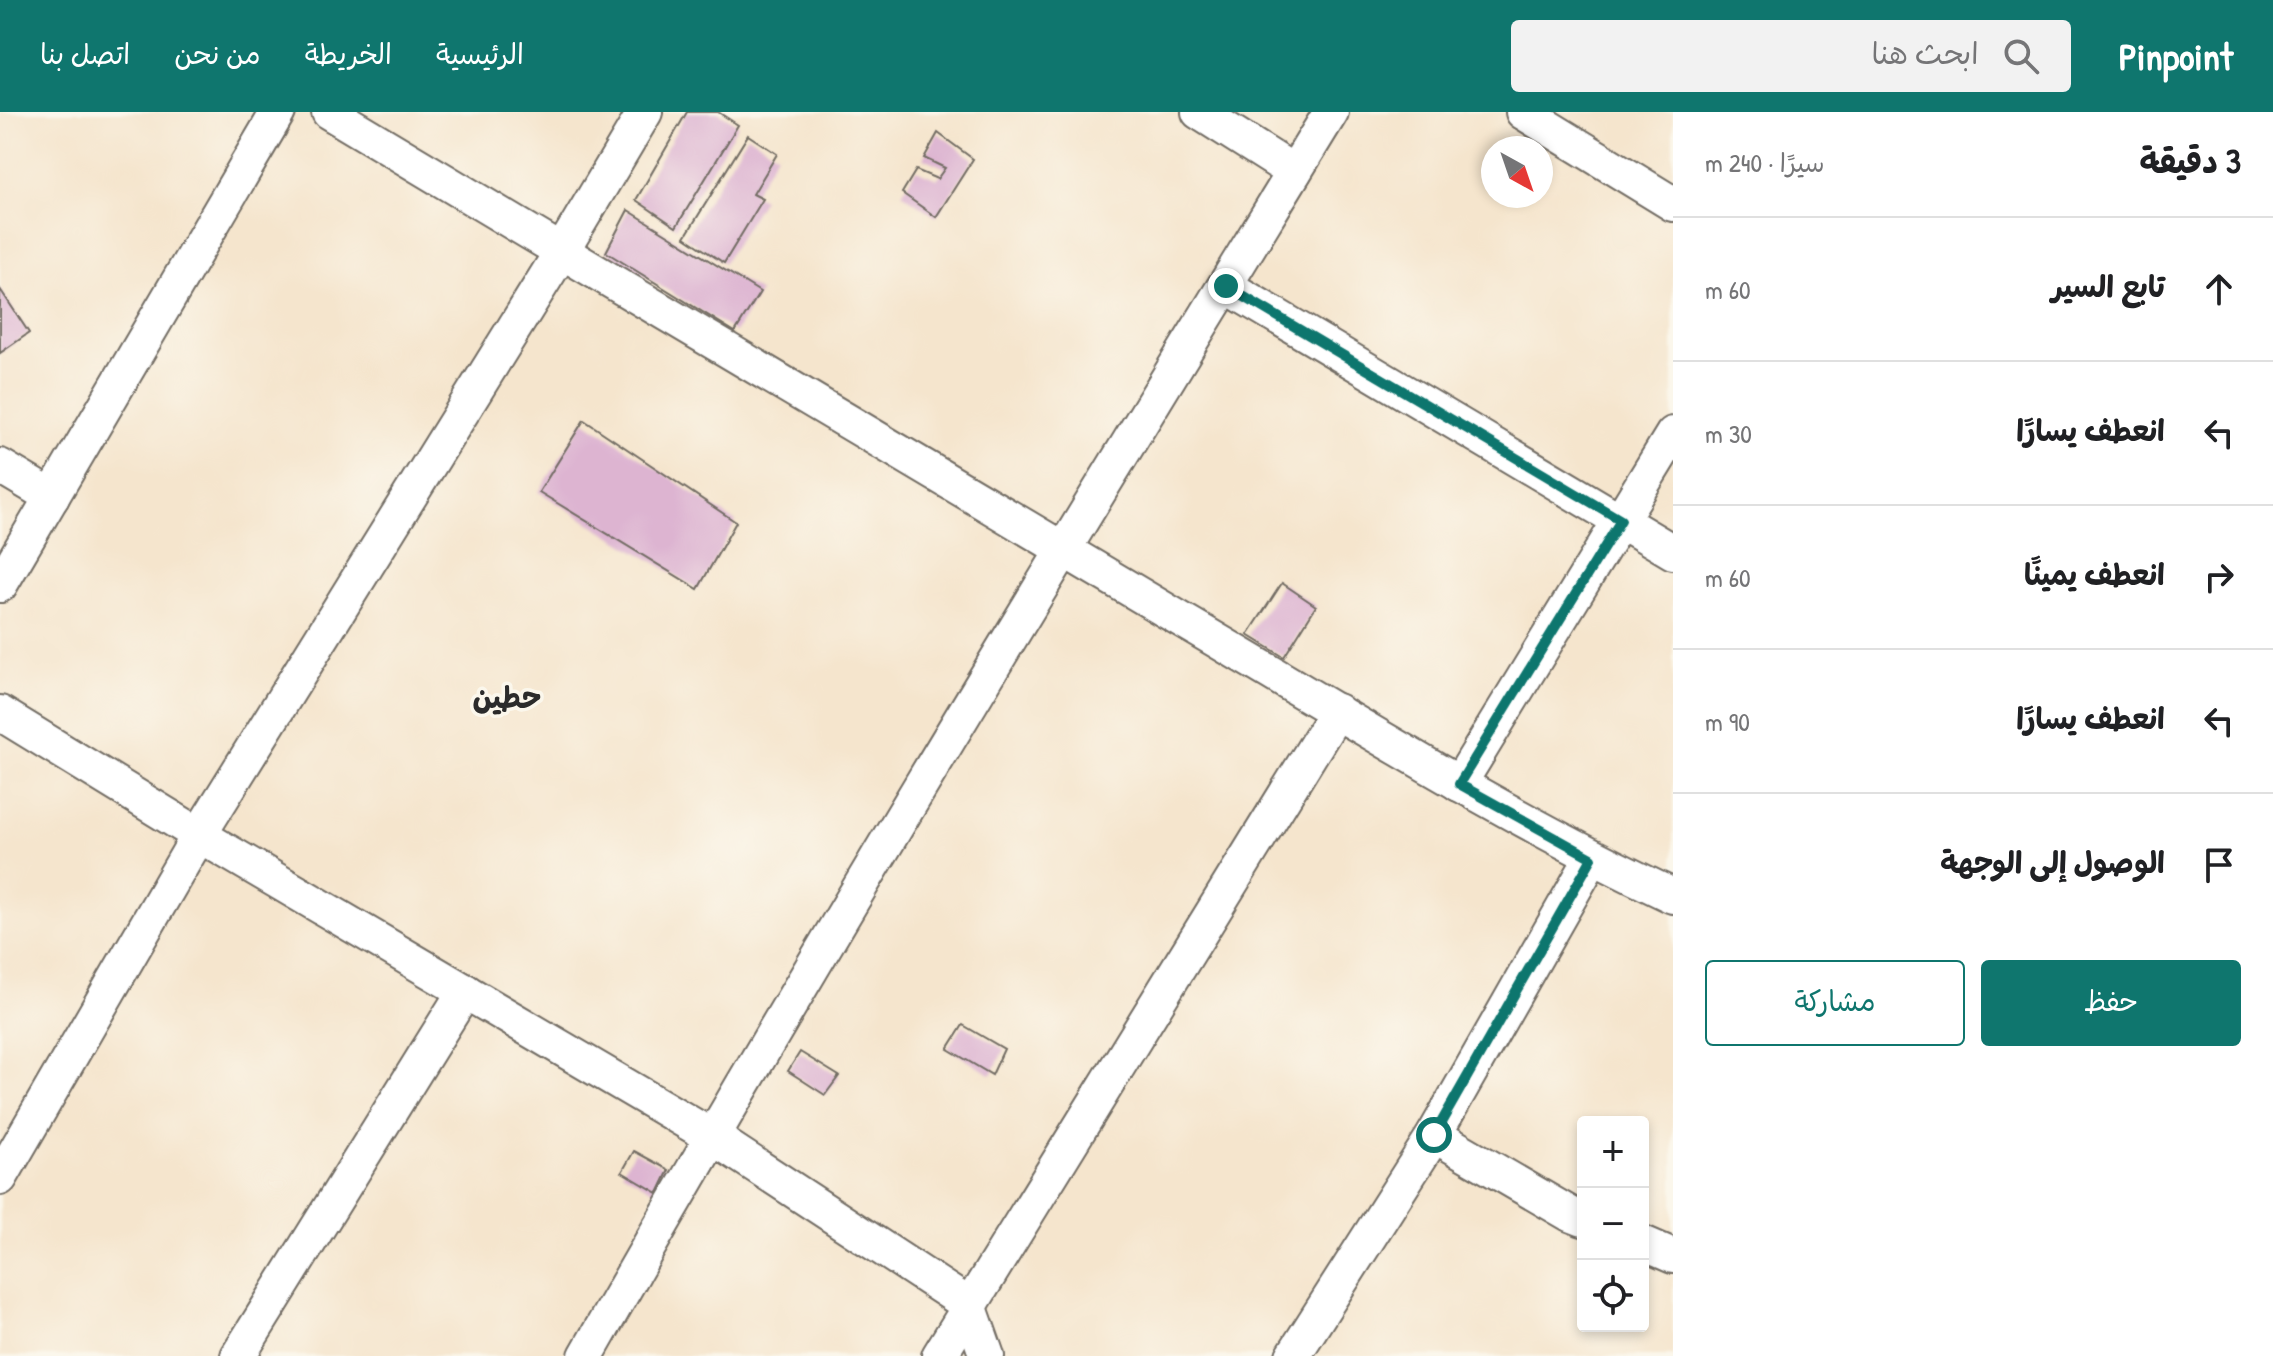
<!DOCTYPE html>
<html lang="ar">
<meta charset="utf-8">
<style>
:root{--surface:#fff;--page:#f2f2f2;--text:#202124;--muted:#757577;--line:#e0e0e0;--accent:#0f766e}
body{margin:0;font-family:"Patrick Hand","Playpen Sans Arabic",sans-serif;background:var(--page);color:var(--text);direction:rtl}
.controls{position:absolute;right:24px;bottom:24px;display:grid;overflow:hidden;border-radius:8px;box-shadow:0 4px 12px #0003}
.controls button{width:72px;height:72px;display:grid;place-items:center;padding:0;border:0;border-bottom:2px solid var(--line);background:var(--surface);color:var(--text);font:40px sans-serif}
.compass{position:absolute;left:1481px;top:24px;width:72px;height:72px;border-radius:50%;background:var(--surface);box-shadow:0 4px 12px #0003;rotate:140deg}
.stop{position:absolute;width:24px;height:24px;margin:-18px;border:6px solid #0f766e;border-radius:50%;background:#fff}
.stop.end{background:#0f766e;border-color:#fff;box-shadow:0 2px 8px #0008}
.list{margin:0;padding:0;list-style:none}
h2{display:flex;justify-content:space-between;align-items:center;height:104px;margin:0;padding:0 32px;font-size:34px}
h2 small{font-size:26px;font-weight:400;color:var(--muted)}
.list li{display:grid;grid-template-columns:52px 1fr auto;gap:24px;align-items:center;box-sizing:border-box;height:144px;padding:0 32px;border-top:2px solid var(--line)}
.list b{display:block;font-size:30px;white-space:nowrap}
.list em{font-size:26px;font-style:normal;color:var(--muted)}
.actions{display:flex;gap:16px;padding:24px 32px}
.actions a{flex:1;padding:18px 0;border:2px solid var(--accent);border-radius:8px;text-align:center;font-size:28px;color:var(--accent)}
.actions .main{background:var(--accent);color:#fff}
.icon{flex:none;width:44px;height:44px;fill:none;stroke:currentColor;stroke-width:2;stroke-linecap:round;stroke-linejoin:round}
.map{position:relative;flex:none;width:1673px;height:1244px;overflow:hidden;direction:ltr}
header{display:flex;align-items:center;gap:48px;box-sizing:border-box;height:112px;padding:0 40px;background:var(--accent);color:#fff}
header strong{font-size:38px}
nav{display:flex;gap:44px;margin-inline-start:auto;font-size:28px}
.search{width:560px;height:72px;background:var(--page);display:flex;align-items:center;gap:20px;box-sizing:border-box;padding:0 28px;border-radius:8px;color:var(--muted);font-size:30px}
main{display:flex}
aside{flex:1;background:var(--surface)}
.map>svg:first-child{display:block}
</style>
<header>
<strong>Pinpoint</strong>
<div class="search"><svg class="icon" aria-label="search" viewBox="0 0 24 24"><circle cx="10" cy="10" r="6"/><path d="M15 15l6 6"/></svg>ابحث هنا</div>
<nav><a>الرئيسية</a><a>الخريطة</a><a>من نحن</a><a>اتصل بنا</a></nav>
</header>
<main>
<aside>
<h2>3 دقيقة<small>سيرًا · 240 m</small></h2>
<ul class="list">
<li><svg class="icon" aria-label="ahead" viewBox="0 0 24 24"><path d="M12 20V5M6 11l6-6 6 6"/></svg><div><b>تابع السير</b></div><em>60 m</em></li>
<li><svg class="icon" aria-label="left" viewBox="0 0 24 24"><path d="M17 20v-9H6M10 6l-5 5 5 5"/></svg><div><b>انعطف يسارًا</b></div><em>30 m</em></li>
<li><svg class="icon" aria-label="right" viewBox="0 0 24 24"><path d="M7 20v-9h11M14 6l5 5-5 5"/></svg><div><b>انعطف يمينًا</b></div><em>60 m</em></li>
<li><svg class="icon" aria-label="left" viewBox="0 0 24 24"><path d="M17 20v-9H6M10 6l-5 5 5 5"/></svg><div><b>انعطف يسارًا</b></div><em>90 m</em></li>
<li><svg class="icon" aria-label="arrive" viewBox="0 0 24 24"><path d="M6 21V4h12l-3 4 3 4H6"/></svg><div><b>الوصول إلى الوجهة</b></div></li>
</ul>
<div class="actions"><a class="main">حفظ</a><a>مشاركة</a></div>
</aside>
<div class="map">
<svg width="1673" height="1244" viewBox="0 0 1673 1244">
<rect width="100%" height="100%" fill="#fbf7ec"/>
<filter id="ink" filterUnits="userSpaceOnUse"><feTurbulence type="fractalNoise" baseFrequency=".0125" numOctaves="2"/><feDisplacementMap in="SourceGraphic" scale="16" xChannelSelector="R" yChannelSelector="G"/><feConvolveMatrix kernelMatrix="1 2 1 2 8 2 1 2 1" color-interpolation-filters="sRGB"/></filter>
<filter id="wash" filterUnits="userSpaceOnUse"><feTurbulence type="fractalNoise" baseFrequency=".006" numOctaves="4" result="noise"/><feDisplacementMap in="SourceGraphic" scale="32" xChannelSelector="R" yChannelSelector="G"/><feGaussianBlur stdDeviation="1.8" result="paint"/><feColorMatrix in="noise" values="0 0 0 0 0 0 0 0 0 0 0 0 0 0 0 0 0 1.4 0 .05"/><feComposite in="paint" operator="in"/></filter>
<g filter="url(#wash)">
<rect width="100%" height="100%" fill="#f5e5cd"/>
<g id="blocks">
<g fill="#ddb4d1">
<polygon points="687,0 718,0 738,13 676,115 636,88"/>
<polygon points="938,21 973,47 936,105 902,81 916,58 937,67 945,56 924,46"/>
<polygon points="748,23 777,42 753,82 763,87 724,151 685,125"/>
<polygon points="628,98 760,180 735,220 606,140"/>
<polygon points="0,177 29,221 0,241"/>
<polygon points="584,308 736,410 698,477 539,380"/>
<polygon points="1282,471 1316,494 1284,545 1248,523"/>
<polygon points="963,913 1004,937 992,963 948,937"/>
<polygon points="800,940 839,964 825,983 788,959"/>
<polygon points="634,1039 669,1058 658,1081 622,1060"/>
</g>
</g>
</g>
<g filter="url(#ink)">
<use href="#blocks" fill-opacity="0" stroke="#726c64" stroke-width="2"/>
<g fill="none" stroke-linecap="round" stroke-linejoin="round">
<defs>
<g id="minor">
<path d="M329,0c284,170 568,341 853,508 162,95 321,196 491,276"/>
<polyline points="1199,0 1294,60"/>
<polyline points="1523,0 1673,92"/>
<polyline points="1226,174 1673,440"/>
<polyline points="0,354 52,385"/>
<polyline points="0,473 278,0"/>
<polyline points="0,601 199,723 711,1024 969,1193 987,1244"/>
<polyline points="1459,672 1673,322"/>
<polyline points="1434,1023 1570,1102 1583,1107"/>
<polyline points="0,1066 199,723 562,139 645,0"/>
<polyline points="1643,1131 1673,1144"/>
<polyline points="238,1244 465,879"/>
<path d="M586,1244c239,-420 493,-832 745,-1244"/>
<polyline points="939,1244 1337,599"/>
<polyline points="1293,1244 1434,1023 1592,746"/>
</g>
</defs>
<use href="#minor" stroke="#726c64" stroke-width="38"/>
<use href="#minor" stroke="#fff" stroke-width="34"/>
</g>
</g>
<g fill="none" stroke-linecap="round" stroke-linejoin="round" filter="url(#ink)">
<polyline stroke="#0f766e" stroke-width="10" points="1226,174 1621,408 1459,672 1592,746 1434,1023"/>
</g>
<g text-anchor="middle" stroke-width="7" stroke-linejoin="round" paint-order="stroke">
<g font-size="30" font-weight="bold" fill="#2b2b2b" stroke="#fbf7ec">
<text x="507" y="596">حطين</text>
</g>
</g>
</svg>
<div class="controls">
<button>+</button>
<button>−</button>
<button><svg class="icon" aria-label="locate" viewBox="0 0 24 24"><circle cx="12" cy="12" r="6"/><path d="M12 2v4M12 18v4M2 12h4M18 12h4"/></svg></button>
</div>
<svg class="compass" viewBox="-18 -18 36 36"><path d="M0-13l5 13h-10z" fill="#e53935"/><path d="M0 13l5-13h-10z" fill="#757577"/></svg>
<div class="stop" style="left:1434px;top:1023px"></div>
<div class="stop end" style="left:1226px;top:174px"></div>
</div>
</main>
